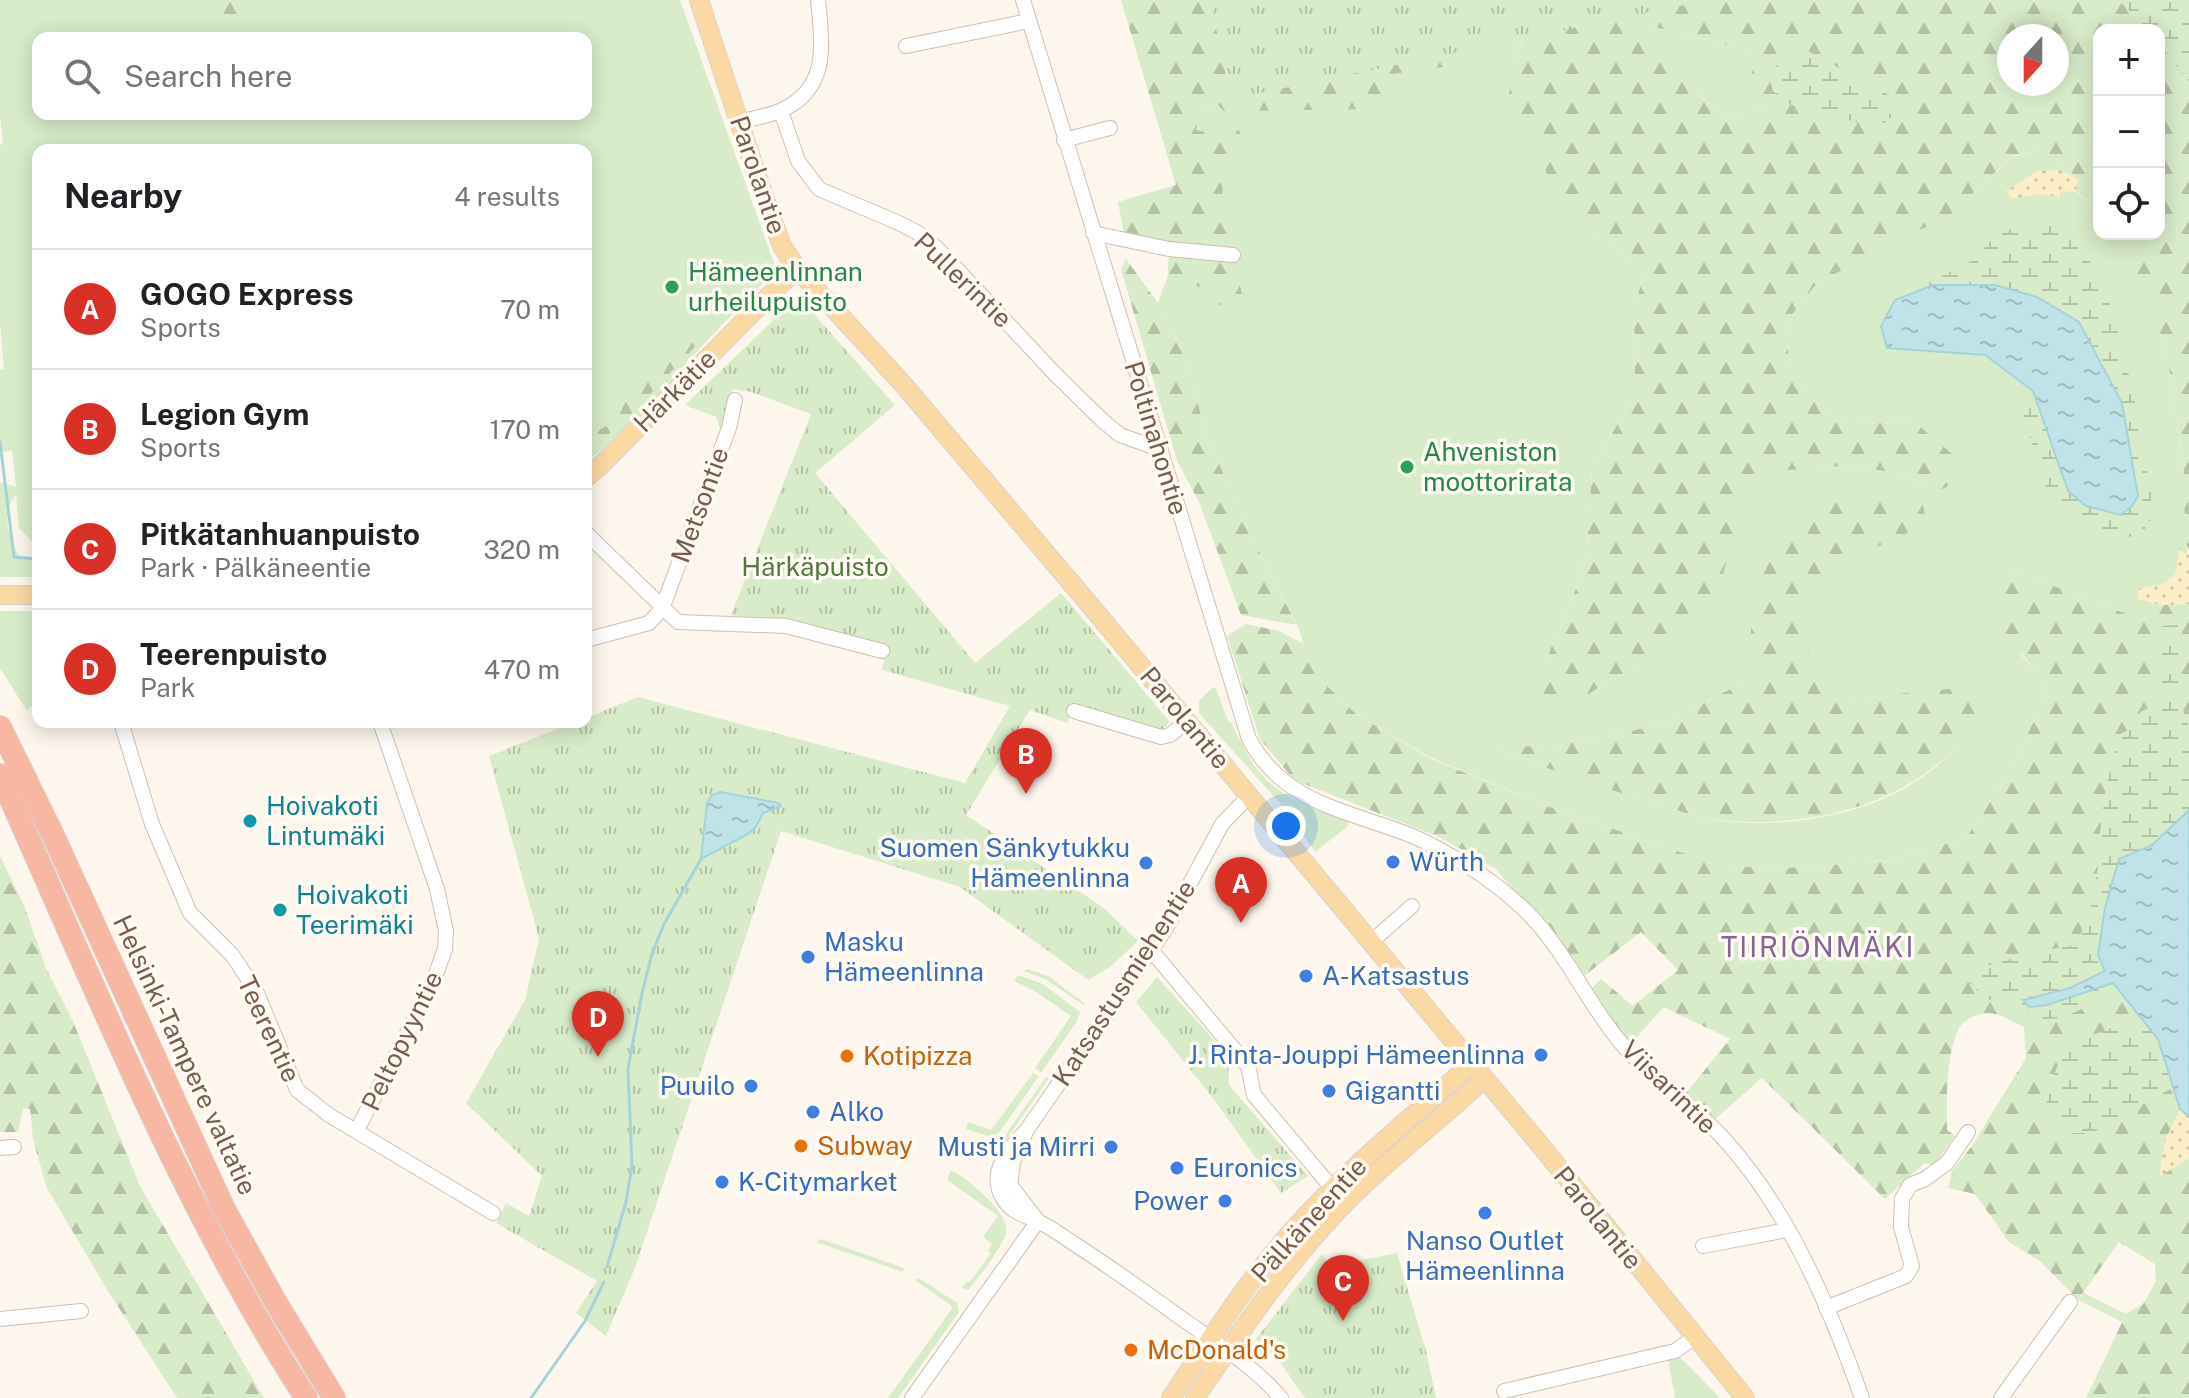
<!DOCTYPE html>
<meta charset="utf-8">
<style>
:root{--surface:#fff;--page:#f6f6f6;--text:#202124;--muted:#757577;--line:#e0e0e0;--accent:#d93025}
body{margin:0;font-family:"Public Sans",sans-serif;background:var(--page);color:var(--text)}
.controls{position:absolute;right:24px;top:24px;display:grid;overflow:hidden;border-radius:16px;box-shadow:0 4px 20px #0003}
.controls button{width:72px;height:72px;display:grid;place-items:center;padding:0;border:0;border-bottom:2px solid var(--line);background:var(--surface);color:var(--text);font:40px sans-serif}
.compass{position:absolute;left:1997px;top:24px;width:72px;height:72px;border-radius:50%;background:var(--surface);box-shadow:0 4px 20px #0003;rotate:201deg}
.you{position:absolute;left:1286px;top:826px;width:28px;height:28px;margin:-20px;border:6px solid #fff;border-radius:50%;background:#1a73e8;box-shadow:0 0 0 12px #1a73e833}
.badge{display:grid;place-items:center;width:52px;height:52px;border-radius:50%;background:var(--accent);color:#fff;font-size:26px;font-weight:700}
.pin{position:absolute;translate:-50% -66px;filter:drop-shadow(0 2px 4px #0008)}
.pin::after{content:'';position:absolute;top:42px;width:28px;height:24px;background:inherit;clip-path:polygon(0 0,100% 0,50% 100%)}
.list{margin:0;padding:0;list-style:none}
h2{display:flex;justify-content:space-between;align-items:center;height:104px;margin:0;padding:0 32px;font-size:34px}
h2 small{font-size:26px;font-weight:400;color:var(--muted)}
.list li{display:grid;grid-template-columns:52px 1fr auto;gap:24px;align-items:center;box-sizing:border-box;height:120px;padding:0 32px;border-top:2px solid var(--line)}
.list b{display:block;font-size:30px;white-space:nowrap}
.list p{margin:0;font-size:26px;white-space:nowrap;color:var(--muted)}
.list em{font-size:26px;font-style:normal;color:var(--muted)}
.icon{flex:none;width:44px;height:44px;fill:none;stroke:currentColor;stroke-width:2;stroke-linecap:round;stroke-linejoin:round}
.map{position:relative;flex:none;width:2189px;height:1398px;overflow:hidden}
.search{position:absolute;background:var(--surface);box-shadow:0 4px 20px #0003;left:32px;top:32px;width:560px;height:88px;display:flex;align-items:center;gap:20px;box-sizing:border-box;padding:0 28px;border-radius:16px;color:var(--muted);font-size:30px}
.panel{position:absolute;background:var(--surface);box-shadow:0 4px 20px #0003;left:32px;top:144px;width:560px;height:584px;border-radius:16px}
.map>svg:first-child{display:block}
</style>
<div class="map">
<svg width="2189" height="1398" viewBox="0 0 2189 1398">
<defs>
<pattern id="forest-firs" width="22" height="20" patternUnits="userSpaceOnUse" patternTransform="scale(2)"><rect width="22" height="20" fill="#d8ecc9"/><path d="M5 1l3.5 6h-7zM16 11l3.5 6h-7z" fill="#b4c2a5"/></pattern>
<pattern id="wetland-marsh" width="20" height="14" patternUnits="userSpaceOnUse" patternTransform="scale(2)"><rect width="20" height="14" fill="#d8ecc9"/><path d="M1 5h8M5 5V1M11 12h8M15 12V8" fill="none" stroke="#b4c2a5"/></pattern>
<pattern id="sand-dots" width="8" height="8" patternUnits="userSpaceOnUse" patternTransform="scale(2)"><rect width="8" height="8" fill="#fcefc7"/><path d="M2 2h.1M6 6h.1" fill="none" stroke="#d1c5a4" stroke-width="1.8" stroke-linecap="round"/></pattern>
<pattern id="park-tufts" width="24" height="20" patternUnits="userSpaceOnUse" patternTransform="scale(2)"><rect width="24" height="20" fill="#d8ecc9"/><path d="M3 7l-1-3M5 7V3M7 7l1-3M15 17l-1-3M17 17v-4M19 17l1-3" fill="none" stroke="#b4c2a5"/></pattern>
<pattern id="water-ripples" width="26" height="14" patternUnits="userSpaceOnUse" patternTransform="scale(2)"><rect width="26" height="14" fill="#bfe3e8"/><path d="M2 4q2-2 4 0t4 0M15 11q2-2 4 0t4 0" fill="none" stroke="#a0bbbe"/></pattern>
</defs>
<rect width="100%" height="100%" fill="#fdf6ec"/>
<g fill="#d8ecc9" fill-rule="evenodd">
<path d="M0,0h680l94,263c-8,23 -35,44 -52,62 -44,46 -87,96 -136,138v-313h-548v398l-19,-20 -3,-34c-16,21 -7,42 4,65l18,-2v20h-36l-2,-1v-94l16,5 -4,-36 -12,1v-83l4,1 -4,-47v-177l3,-4 -3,-26zM38,38h548v76h-548z"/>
<polygon points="1606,1 1646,25 1745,49 1758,58 1762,103 1751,117 1726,118 1703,100 1698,84 1639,37 1600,12"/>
<path d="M1527,24l-14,39 81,169 51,40 -11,35 1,85 -43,78 -5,77 -9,37 -36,85 41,29 25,-17 44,-20 94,-164 12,-27 56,-1 34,-4 48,8 44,18 -23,-67 -71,-2 -38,-25 -21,-31 4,-50 26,-33 133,-69 63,-57 28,-8 17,10 20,20 -2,14 23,14v27h22l2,3 43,110 18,122 5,135 -27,1 -20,15 -140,-54 19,89 18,18 6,21 -30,69 -49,75 -80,23 -100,7 -65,-2 -174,-60 -118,-49 -74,-44 -35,-34 -14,-27 -9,-28 -37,-70 -54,-119 -18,-70 -30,-62 10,-28 1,-26 -51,-47 58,-17 -13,-46 36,-30 169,-32 88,-12 -18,-29zM1746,681l91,23 40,-8 97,30c-13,16 -26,31 -42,44 -54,43 -140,59 -208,51 -36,-5 -71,-18 -105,-29 -43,-14 -85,-28 -127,-44l3,-9 29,7 25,1 73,-14 43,-10z"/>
<polygon points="0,611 38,611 38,700 27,711 0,668"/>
<path d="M1212,688h4l12,33h2c8,14 15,30 24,44 21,32 61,43 95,56l-1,5 -33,26 -27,-40 -89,-99v-12z"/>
<polygon points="1027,969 1048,976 1083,1002 1085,1006 1045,979 1024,971"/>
<polygon points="1018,975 1043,984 1080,1012 1077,1021 1041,1073 1035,1068 1071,1016 1033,990 1014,981"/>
<polygon points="1033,1073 1039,1076 995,1138 966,1129 968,1122 991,1130"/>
<polygon points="1046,1077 1049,1078 1004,1143 1002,1140"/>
<path d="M951,1170c15,7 60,44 55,63 -4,15 -28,45 -38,57l-6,-3 5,-6 3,1 21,-29 -3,-3 4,-6 -9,-7 15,-21 -51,-36z"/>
<polygon points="821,1239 904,1268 903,1272 816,1242"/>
<polygon points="919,1278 957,1303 959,1312 898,1398 888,1398 953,1307 915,1280"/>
<polygon points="2084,1293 2126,1314 2122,1322 2078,1300"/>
<polygon points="1679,1356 1719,1397 1718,1398 1675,1398 1668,1359"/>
</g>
<g fill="url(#forest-firs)" fill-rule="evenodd">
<polygon points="218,0 253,0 250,14 228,37 221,38"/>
<path d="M1121,0h313l4,36 19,29 -65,9 -14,35 -154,2 -6,-6 -19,4 -3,21 19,4 24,-4 9,28c-8,2 -16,3 -21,11 -15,23 10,102 16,129l-3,15 -34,-14 -3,-13 -6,1 -2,-8 -10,2 -17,-6 1,-26 -44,-10 -7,-37 58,-17z"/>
<path d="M1537,0h652v551l-4,-11 -1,-72 -18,-121 -45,-113h38v-204h-60v177l-23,-15 2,-13 -20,-20 -17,-10 -28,7 -62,58 -134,69 -26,33 -4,50 21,31 38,25 71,2 35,30 3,27 -15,10 -44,-18 -48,-8 -34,4 -56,2 -12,26 -36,120 -58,44 -44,20 -25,17 -26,7 -10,-4 -7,-9 2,-23 36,-85 9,-37 5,-77 43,-78 -1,-85 11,-35 -51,-40 -46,-56 -39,-82 4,-31zM1606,2l40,23 99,24 13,9c-11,15 -6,31 4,46l-11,13 -25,1 -23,-18 -5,-16 -18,-22 -80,-50zM2009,36h48v48h-48z"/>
<polygon points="1126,259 1158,303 1188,365 1206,435 1260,554 1297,625 1241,615 1199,502 1177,461 1121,269"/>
<polygon points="700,308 707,322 705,336 634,411 586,455 586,438 608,425 621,412 620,395"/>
<path d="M1840,493l28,2 55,10 3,16c-22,16 -47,24 -70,37 -77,44 -60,82 -19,146l40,-8 82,-8c13,5 19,13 18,28 -1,12 -15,26 -24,34 -54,54 -130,73 -205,72 -44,0 -88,-17 -130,-30 -42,-14 -84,-28 -126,-44l-1,-5 4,-5 29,8 25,1 73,-14 43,-10 81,-42 16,2c4,-24 -9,-30 -11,-52 -2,-27 20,-83 38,-102 14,-16 33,-25 51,-36z"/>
<path d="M2002,566l140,54 20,-15 27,-1v206l-37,35 -39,137 45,57 22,70 9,8v281h-103l40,-84 17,-10 13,-23 -1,-17 -36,-22 -41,58 -38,-39 -31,-19 -34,-48 -27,-6 4,-17 19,-24 55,-89 -2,-31c-10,-4 -25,-14 -35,-14 -11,0 -27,7 -31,17 -13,30 -11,69 -11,100l8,6 -21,30 -9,-3 -40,36 -123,-121 -47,41 -29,-26 44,-54 -66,-32 -34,37 -40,-54 11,-11 32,27 45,-36 -37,-38 -57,44 -88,-107 -57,-32 -145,-57 -34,-41 -33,-103 19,-12 33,7 25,13 16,35 35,34 74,45 118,48 174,60 65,2 100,-7 80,-23 49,-75 30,-69 -6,-21 -44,-49z"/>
<polygon points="0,856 25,908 46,968 72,1019 140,1186 264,1398 177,1398 106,1288 47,1188 33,1140 30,1109 23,1108 18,1132 0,1132"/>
</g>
<g fill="url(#wetland-marsh)">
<polygon points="2119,0 2189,0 2189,81 2159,44 2159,30 2148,30"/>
<path d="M1806,50l92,50c-2,15 -9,22 -23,27l-86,-23 -16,-13 -4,-15 13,-17z"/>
<polygon points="2031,221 2054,225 2080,241 2114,313 2132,388 2151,493 2152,518 2143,532 2122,540 2099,534 2063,517 2050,501 2018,398 2033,391 2068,491 2086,506 2120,515 2132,506 2138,495 1933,285 1895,300 1971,261 1998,234"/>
<path d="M2183,625l-5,46 4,36 7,21v82l-37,35 -33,14c-10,34 -28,78 -14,112l-35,17 -46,12 23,5 66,-23 5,7 -29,17 -28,12 -17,1 -57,-20 -18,-16 6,-14 60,-17 40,-7 14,-28 11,-61 -1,-16 7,-54 14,-52 20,-10v-12l20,-9v-77z"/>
<path d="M2140,1018l18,21 16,48 -82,46h-31l-15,-15c0,-29 9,-50 24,-75z"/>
</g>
<g fill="url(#sand-dots)">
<polygon points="2059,170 2078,179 2076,192 2060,191 2060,197 2038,194 2012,199 2006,191 2038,171"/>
<polygon points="2180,547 2185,554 2189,555 2189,604 2162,605 2138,599 2138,589 2162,584 2175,575"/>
<polygon points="2180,1109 2189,1117 2189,1158 2159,1177 2165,1140"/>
</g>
<g fill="url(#park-tufts)">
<polygon points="1210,0 1709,0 1231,99"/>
<polygon points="800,306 813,313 895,405 815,473 975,663 1061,593 1170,722 1160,731 1071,706 1068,723 1030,710 966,815 1104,908 1138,941 1111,966 1088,980 960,887 781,831 635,1268 606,1336 576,1313 597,1281 496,1223 506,1203 529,1216 542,1176 466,1103 525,1000 539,938 489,756 575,722 586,722 586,718 638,697 965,783 1010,706 882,670 885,650 731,615 811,414 751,392 733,389 724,430 720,428 716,417 685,405 781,313 791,307"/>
<polygon points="1157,977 1228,1055 1229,1085 1308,1176 1281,1193 1213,1098 1136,1002"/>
<polygon points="1397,1253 1426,1351 1436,1398 1305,1398 1282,1365 1256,1339 1322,1254 1327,1261 1336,1265"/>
</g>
<g fill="url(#water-ripples)" stroke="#a5d3da" stroke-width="2">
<polygon points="1933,285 1995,285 2037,297 2079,322 2122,403 2138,496 2132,506 2121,515 2086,506 2068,491 2033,391 1985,355 1887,348 1881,326 1895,300"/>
<polygon points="720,792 778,803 781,806 763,813 756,827 748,834 701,859 707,803 712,795"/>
<polygon points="2189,810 2189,1117 2180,1109 2158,1039 2113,983 2047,1005 2029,1007 2023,1000 2070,988 2105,971 2098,955 2105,908 2119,859 2152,845"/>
</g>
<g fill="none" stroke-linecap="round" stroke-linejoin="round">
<g stroke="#a5d3da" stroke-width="3">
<polyline points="0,442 14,557 38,559"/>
<polyline points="607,1267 626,1202 632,1166 628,1069 642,993 652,954 664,924 701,859"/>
<polyline points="531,1398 585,1321 604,1282"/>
</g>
<defs>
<g id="minor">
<path d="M1023,0l226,739c35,65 98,71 161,96 24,10 47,24 69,38 26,18 52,40 71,66 25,33 44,72 71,104 30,36 71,61 102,95 66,72 107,170 139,260"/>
<polyline points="906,46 1029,21"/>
<polyline points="781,111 798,161 819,189 899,223 918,233 937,248 1056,375 1103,421 1120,435 1159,449"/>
<path d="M740,122c13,-4 29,-6 42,-12 48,-22 40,-66 36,-110"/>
<polyline points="1064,140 1110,128"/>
<polyline points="1093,233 1169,249 1233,255"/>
<polyline points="586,533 678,622 786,626 882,651"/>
<polyline points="586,640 649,623 662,609 729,428 735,400"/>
<polyline points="1074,711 1161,737 1170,735 1187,721"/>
<polyline points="121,722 152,824 190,913 233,956 257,993 297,1090 329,1115 493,1213"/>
<path d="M1249,796l-27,28 -57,106 -139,201c-19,18 -39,43 -22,69 9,14 22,15 35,22 13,6 25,15 37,23 36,23 70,48 105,73 35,25 72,47 100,80"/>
<polyline points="1371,942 1412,906"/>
<polyline points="1151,950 1248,1066 1254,1095 1332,1188"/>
<polyline points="357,1130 432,985 445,949 446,931 437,889 380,722"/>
<polyline points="1025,1134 1013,1162 1010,1185 1038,1221"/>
<polyline points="0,1148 14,1147"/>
<polyline points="1703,1246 1787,1230"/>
<polyline points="1826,1308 1906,1276 1912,1266 1901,1227 1902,1199 1910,1185 1925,1179 1947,1163 1968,1132"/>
<polyline points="0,1319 81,1311"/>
<polyline points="1504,1391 1675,1351 1695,1337"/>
<polyline points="912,1398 1038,1221"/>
<polyline points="2001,1398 2070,1302"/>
</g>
<g id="major">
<polyline points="699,0 763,194 782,246 798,270 902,383 1089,604 1541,1146 1745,1398"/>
<polyline points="586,478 600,466 781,284 798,270"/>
<polyline points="0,595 38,595"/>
<path d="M1171,1398c38,-57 76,-117 122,-168 54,-61 118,-112 179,-167"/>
<path d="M1195,1398c48,-71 96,-141 157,-202 42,-41 89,-77 132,-117"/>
</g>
<g id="highway">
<polyline points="0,727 52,833 224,1209 275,1301 334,1398"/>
<path d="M0,775c95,211 180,428 306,623"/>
</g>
</defs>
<use href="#minor" stroke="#d1beb0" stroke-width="16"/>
<use href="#major" stroke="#dad1cd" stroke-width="20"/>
<use href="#highway" stroke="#dad1cd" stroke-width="24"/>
<use href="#minor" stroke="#fff" stroke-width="14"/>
<use href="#major" stroke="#fbd9a5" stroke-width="18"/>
<use href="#highway" stroke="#f7b7a3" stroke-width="22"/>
</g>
<g fill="#2e9e5b" stroke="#fffaf3" stroke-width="3">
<circle cx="672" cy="287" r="8"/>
<circle cx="1407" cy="467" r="8"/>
</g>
<g fill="#0f9aa8" stroke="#fffaf3" stroke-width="3">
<circle cx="250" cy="821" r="8"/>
<circle cx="280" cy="910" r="8"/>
</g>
<g fill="#3f7fe0" stroke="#fffaf3" stroke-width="3">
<circle cx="1393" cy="862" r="8"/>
<circle cx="1146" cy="863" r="8"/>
<circle cx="808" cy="957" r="8"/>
<circle cx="1306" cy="976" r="8"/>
<circle cx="1541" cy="1055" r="8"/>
<circle cx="751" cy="1086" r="8"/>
<circle cx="1329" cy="1091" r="8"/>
<circle cx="813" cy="1112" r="8"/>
<circle cx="1111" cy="1147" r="8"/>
<circle cx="1177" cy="1168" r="8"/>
<circle cx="722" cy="1182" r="8"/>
<circle cx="1225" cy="1201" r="8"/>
<circle cx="1485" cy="1213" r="8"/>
</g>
<g fill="#e8710a" stroke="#fffaf3" stroke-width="3">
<circle cx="847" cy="1056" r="8"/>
<circle cx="801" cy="1146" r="8"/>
<circle cx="1131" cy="1350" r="8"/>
</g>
<g text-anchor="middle" stroke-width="7" stroke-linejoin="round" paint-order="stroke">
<g font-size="26" fill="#7a5c4d" stroke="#fffaf3">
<text transform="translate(758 175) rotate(71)" y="9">Parolantie</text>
<text transform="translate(963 280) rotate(44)" y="9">Pullerintie</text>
<text transform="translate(675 391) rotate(-45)" y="9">Härkätie</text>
<text transform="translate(1156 438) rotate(73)" y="9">Poltinahontie</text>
<text transform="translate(700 505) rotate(-70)" y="9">Metsontie</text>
<text transform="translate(1185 718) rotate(50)" y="9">Parolantie</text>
<text transform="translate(1124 983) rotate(-57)" y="9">Katsastusmiehentie</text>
<text transform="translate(269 1029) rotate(65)" y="9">Teerentie</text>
<text transform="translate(402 1041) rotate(-64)" y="9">Peltopyyntie</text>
<text transform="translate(185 1055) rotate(65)" y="9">Helsinki-Tampere valtatie</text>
<text transform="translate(1669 1087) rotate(44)" y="9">Viisarintie</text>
<text transform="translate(1598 1218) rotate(51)" y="9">Parolantie</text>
<text transform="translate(1309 1220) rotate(-48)" y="9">Pälkäneentie</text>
</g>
<g font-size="26" fill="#27864d" stroke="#fffaf3" text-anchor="start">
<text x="688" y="281">Hämeenlinnan<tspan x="688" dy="30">urheilupuisto</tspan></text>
<text x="1423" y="461">Ahveniston<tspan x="1423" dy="30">moottorirata</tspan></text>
</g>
<g font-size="26" fill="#537a41" stroke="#fffaf3">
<text x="815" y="576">Härkäpuisto</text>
</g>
<g font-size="26" fill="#0d838f" stroke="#fffaf3" text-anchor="start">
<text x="266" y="815">Hoivakoti<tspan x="266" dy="30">Lintumäki</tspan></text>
<text x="296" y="904">Hoivakoti<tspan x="296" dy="30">Teerimäki</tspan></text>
</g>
<g font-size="26" fill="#366cbe" stroke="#fffaf3" text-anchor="start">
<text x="1130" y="857" text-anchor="end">Suomen Sänkytukku<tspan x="1130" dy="30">Hämeenlinna</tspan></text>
<text x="1409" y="871">Würth</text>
<text x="824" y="951">Masku<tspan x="824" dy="30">Hämeenlinna</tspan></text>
<text x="1322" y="985">A-Katsastus</text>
<text x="1525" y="1064" text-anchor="end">J. Rinta-Jouppi Hämeenlinna</text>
<text x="735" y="1095" text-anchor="end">Puuilo</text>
<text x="1345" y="1100">Gigantti</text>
<text x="829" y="1121">Alko</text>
<text x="1095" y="1156" text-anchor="end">Musti ja Mirri</text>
<text x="1193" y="1177">Euronics</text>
<text x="738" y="1191">K-Citymarket</text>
<text x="1209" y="1210" text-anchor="end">Power</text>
<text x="1485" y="1250" text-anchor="middle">Nanso Outlet<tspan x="1485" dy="30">Hämeenlinna</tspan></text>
</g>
<g font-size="26" fill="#c56008" stroke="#fffaf3" text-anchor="start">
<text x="863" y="1065">Kotipizza</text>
<text x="817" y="1155">Subway</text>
<text x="1147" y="1359">McDonald's</text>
</g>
<g font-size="28" letter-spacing="2" fill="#846695" stroke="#fffaf3">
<text x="1818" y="957">TIIRIÖNMÄKI</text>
</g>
</g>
</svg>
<div class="controls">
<button>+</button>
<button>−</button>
<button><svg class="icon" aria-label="locate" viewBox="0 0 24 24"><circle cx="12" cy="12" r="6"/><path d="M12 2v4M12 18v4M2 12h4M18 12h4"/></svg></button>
</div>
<svg class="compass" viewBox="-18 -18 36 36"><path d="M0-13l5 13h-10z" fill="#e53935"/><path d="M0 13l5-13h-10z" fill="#757577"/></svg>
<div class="you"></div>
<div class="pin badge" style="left:1241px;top:923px">A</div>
<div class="pin badge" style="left:1026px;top:794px">B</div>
<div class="pin badge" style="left:1343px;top:1321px">C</div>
<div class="pin badge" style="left:598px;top:1057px">D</div>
<div class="search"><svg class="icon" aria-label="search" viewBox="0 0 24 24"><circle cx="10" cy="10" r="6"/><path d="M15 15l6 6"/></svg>Search here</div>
<section class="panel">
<h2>Nearby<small>4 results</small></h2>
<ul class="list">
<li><span class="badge">A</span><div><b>GOGO Express</b><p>Sports</p></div><em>70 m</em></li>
<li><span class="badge">B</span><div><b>Legion Gym</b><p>Sports</p></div><em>170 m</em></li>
<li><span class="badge">C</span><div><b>Pitkätanhuanpuisto</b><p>Park · Pälkäneentie</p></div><em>320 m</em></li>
<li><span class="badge">D</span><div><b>Teerenpuisto</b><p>Park</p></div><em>470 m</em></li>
</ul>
</section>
</div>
